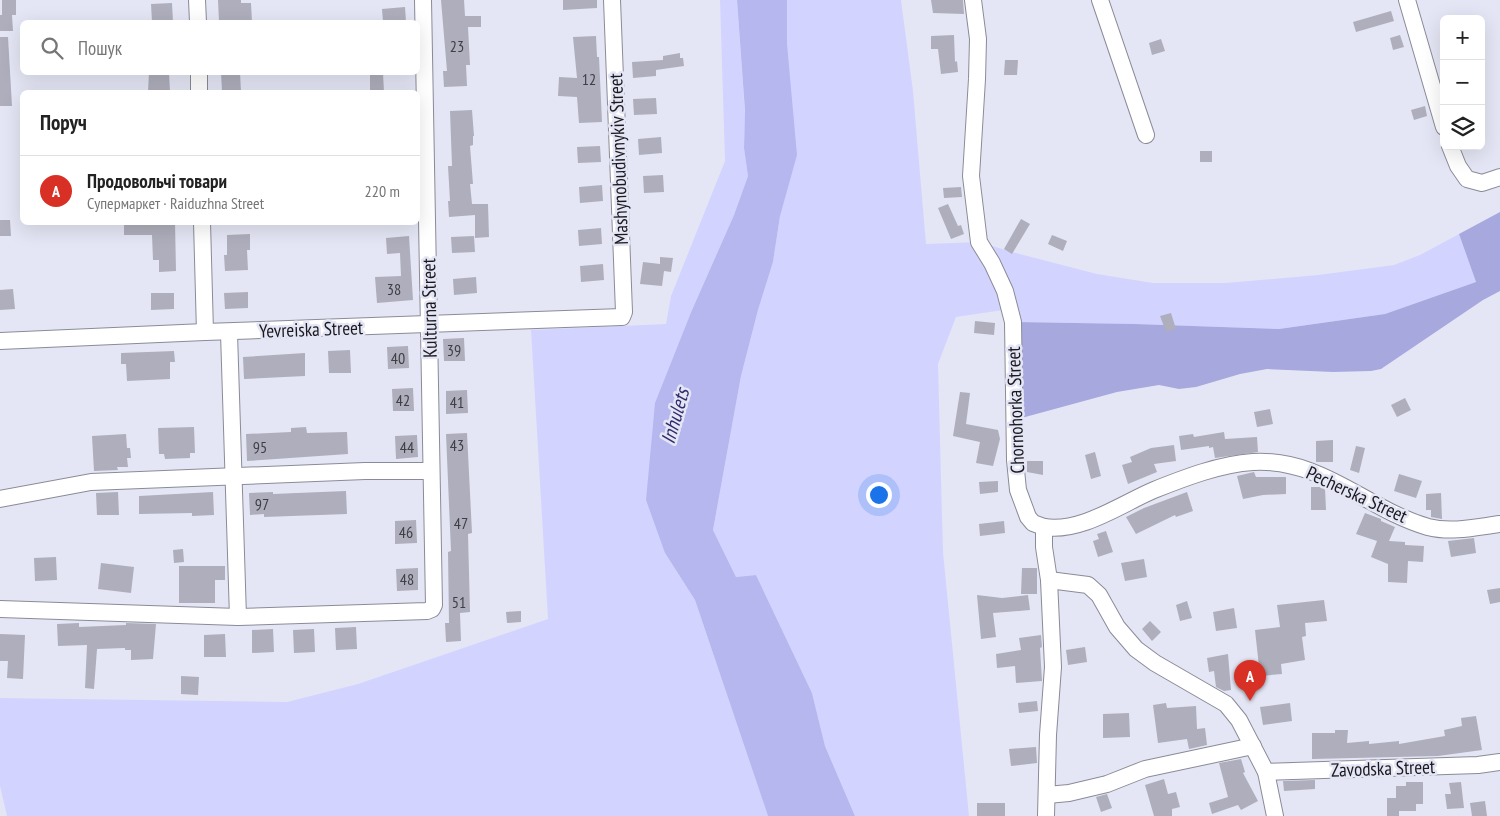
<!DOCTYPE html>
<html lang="uk">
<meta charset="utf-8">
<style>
:root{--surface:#fff;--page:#f6f6f6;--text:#222;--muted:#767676;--line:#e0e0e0;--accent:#d93025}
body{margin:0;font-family:"PT Sans Narrow",sans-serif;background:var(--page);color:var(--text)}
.controls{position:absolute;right:15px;top:15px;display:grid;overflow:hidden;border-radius:8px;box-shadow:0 5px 20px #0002}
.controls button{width:45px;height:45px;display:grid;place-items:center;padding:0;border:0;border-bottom:1px solid var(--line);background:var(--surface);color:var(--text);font:25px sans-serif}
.you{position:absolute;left:878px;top:494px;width:18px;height:18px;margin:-12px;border:4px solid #fff;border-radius:50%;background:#1a73e8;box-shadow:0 0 0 8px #1a73e833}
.badge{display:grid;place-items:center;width:32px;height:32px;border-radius:50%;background:var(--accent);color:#fff;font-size:16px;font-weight:700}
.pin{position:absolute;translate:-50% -41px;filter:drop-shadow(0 1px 2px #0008)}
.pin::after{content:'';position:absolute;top:26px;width:18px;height:15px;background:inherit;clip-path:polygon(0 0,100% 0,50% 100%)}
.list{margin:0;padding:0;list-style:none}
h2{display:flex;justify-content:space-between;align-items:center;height:65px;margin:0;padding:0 20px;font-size:21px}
h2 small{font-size:16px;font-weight:400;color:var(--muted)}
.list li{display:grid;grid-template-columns:32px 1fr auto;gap:15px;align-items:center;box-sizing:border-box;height:70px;padding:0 20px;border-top:1px solid var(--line)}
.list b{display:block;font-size:19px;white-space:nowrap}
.list p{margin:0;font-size:16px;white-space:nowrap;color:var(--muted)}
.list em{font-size:16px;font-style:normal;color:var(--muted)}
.icon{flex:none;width:28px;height:28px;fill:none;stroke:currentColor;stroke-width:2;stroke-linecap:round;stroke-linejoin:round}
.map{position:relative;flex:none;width:1500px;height:816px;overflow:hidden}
.search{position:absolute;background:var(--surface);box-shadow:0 5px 20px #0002;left:20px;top:20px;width:400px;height:55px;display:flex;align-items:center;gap:12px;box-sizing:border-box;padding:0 18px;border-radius:8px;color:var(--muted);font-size:19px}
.panel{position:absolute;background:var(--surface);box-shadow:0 5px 20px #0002;left:20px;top:90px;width:400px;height:135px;border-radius:8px}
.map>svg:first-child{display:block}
</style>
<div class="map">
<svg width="1500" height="816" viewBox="0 0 1500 816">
<rect width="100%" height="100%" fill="#e5e6f5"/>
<g fill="#d2d4ff">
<polygon points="720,0 737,0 745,115 744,148 748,176 734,215 692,310 665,553 695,600 768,816 7,816 0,786 0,698 287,702 358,684 548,619 531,330 666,324 671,296 725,161"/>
<polygon points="787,0 901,0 913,91 926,244 979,242 1012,252 1097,274 1153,283 1225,283 1318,275 1394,265 1420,255 1459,234 1476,282 1385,314 1279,329 1135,324 1013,322 1010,309 956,317 938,364 943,552 969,816 855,816 825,746 812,693 756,575 736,577 713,530 741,376 758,310 773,262 780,216 787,44"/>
</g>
<polygon fill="#a7a8de" points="1500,212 1500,291 1483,300 1381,369 1371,371 1333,372 1267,369 1240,374 1196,387 1179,389 1159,385 1117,392 1014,420 1013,322 1135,324 1279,329 1385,314 1476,282 1459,234"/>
<polygon fill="#b6b7ee" points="737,0 787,0 787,44 797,155 780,216 773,262 758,310 741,376 713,530 736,577 756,575 812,693 825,746 855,816 768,816 695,600 665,553 646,500 655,403 692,310 734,215 748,176 744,148 745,111"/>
<g fill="#aeaebc">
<polygon points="2,0 16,0 16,15 12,15 13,31 0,31 0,15 2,15"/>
<polygon points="218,0 241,0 241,3 251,3 252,22 219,22"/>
<polygon points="441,0 464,0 465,16 481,16 481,27 468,27 470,65 466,65 467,86 444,87 443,71 447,71"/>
<polygon points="563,0 597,0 597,8 563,10"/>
<polygon points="931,0 963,0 964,14 933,13"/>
<polygon points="172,3 173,22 152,22 151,4"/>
<polygon points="405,7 406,22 383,22 382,9"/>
<polygon points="1391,11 1394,21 1356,32 1353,22"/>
<polygon points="954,35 955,62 957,61 958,72 941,74 938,49 931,49 931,36"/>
<polygon points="1400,35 1404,47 1393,50 1390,38"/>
<polygon points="596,36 597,57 599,57 602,122 579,123 577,97 558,96 559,77 577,78 573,37"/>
<polygon points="0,37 8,37 12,106 0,106"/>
<polygon points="1161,39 1165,51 1152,55 1149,43"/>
<polygon points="680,53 680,58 683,58 684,66 656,70 656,76 633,78 632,62 663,60 663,56"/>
<polygon points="1005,60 1018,60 1017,75 1004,75"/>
<polygon points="149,72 169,72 170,92 148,92"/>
<polygon points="221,72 240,72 241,92 222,92"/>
<polygon points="383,73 384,92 370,92 370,74"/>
<polygon points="656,98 657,114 634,115 633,99"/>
<polygon points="1425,106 1427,116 1414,120 1411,110"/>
<polygon points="472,110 474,136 473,136 473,145 470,146 473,184 470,184 472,204 488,204 489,237 475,238 475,215 449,217 448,201 450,201 448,166 452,166 450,111"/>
<polygon points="661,137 662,153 639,155 638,139"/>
<polygon points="600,146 601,162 578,163 577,147"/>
<rect x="1200" y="151" width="12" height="11"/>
<polygon points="663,175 664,192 644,193 643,176"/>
<polygon points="602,185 603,201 580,203 579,187"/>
<polygon points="961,187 962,197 944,198 943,188"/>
<polygon points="948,204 958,226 961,225 964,234 951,239 938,208"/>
<polygon points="1021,219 1030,224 1012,254 1004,249"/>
<polygon points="0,220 10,220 11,236 0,236"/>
<polygon points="124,222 175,222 176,271 159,272 159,260 153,260 152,235 124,235"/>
<polygon points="601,228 602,244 579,246 578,230"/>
<polygon points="250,234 250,250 247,250 248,270 225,271 224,255 227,255 227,235"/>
<polygon points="1052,235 1067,241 1063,251 1048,244"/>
<polygon points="409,236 413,300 377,303 375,277 401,276 400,253 387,254 386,238"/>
<polygon points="474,236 475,252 452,253 451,237"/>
<polygon points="660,257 673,258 671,272 664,271 662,286 640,284 643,262 660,264"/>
<polygon points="603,264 604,280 581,282 580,266"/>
<polygon points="476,277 477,293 454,295 453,279"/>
<polygon points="13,289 15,309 0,310 0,290"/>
<polygon points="248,292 248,308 225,309 224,293"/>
<polygon points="151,293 174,293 174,309 151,310"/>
<polygon points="1171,313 1176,329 1166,332 1160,316"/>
<polygon points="975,321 995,323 994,335 974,333"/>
<polygon points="464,338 465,361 444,361 443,339"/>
<polygon points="408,346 409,368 388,369 387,347"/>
<polygon points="350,350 351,373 329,373 328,351"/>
<polygon points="174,351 175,362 170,362 170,379 127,381 126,364 121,364 121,353"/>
<polygon points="305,353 305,376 244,379 243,357"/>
<polygon points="413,388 414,411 393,411 392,389"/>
<polygon points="467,390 468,413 446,414 446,391"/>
<polygon points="960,392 970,393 966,424 998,430 1000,439 993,466 976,463 980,442 953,436"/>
<polygon points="1405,398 1411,410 1397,417 1391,405"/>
<polygon points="1270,409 1273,424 1257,427 1254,412"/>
<polygon points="194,427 195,453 190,453 190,458 165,459 164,454 159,454 158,428"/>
<polygon points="306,427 307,433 347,432 348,454 247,461 246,434 291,432 291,428"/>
<polygon points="1224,432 1225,439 1257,437 1258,452 1215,458 1213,447 1209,448 1209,446 1181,450 1179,436 1193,434 1194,437"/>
<polygon points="467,433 472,533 468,534 470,612 460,613 461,641 446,642 445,623 449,623 448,552 451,551 446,434"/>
<polygon points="126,434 127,448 130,448 131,458 127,458 128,467 117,467 118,470 94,471 92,436"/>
<polygon points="417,435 418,457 396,459 395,436"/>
<polygon points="1333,440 1333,462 1316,462 1316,441"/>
<polygon points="1174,445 1176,461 1154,464 1157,472 1128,484 1122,465 1132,462 1130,457 1151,448"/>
<polygon points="1356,446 1365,448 1359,473 1350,470"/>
<polygon points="1095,452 1101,476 1091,479 1085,455"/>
<polygon points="1027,461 1043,461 1043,475 1027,472"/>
<polygon points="1254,472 1256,477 1286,477 1286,494 1263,495 1243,499 1237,476"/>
<polygon points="1399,474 1422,481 1416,498 1394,491"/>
<polygon points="998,481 998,492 980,494 979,482"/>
<polygon points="1311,487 1322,487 1325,488 1326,510 1311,510"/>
<polygon points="346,491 347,514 264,517 264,514 250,515 249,493 273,492 273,494"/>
<polygon points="118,492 119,515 97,515 96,493"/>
<polygon points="213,492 214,515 192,516 192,513 139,514 139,496"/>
<polygon points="1187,492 1193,511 1176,517 1175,515 1136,534 1126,517 1144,508"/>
<polygon points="1441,493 1442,519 1431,517 1431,510 1426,510 1426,494"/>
<polygon points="1365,513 1381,519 1381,521 1395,527 1389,541 1405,542 1405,545 1424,546 1423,562 1408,561 1407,583 1388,582 1388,564 1371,557 1377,541 1356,534"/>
<polygon points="416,520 417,543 395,544 395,521"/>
<polygon points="1004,521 1005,533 980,536 979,524"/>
<polygon points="1106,531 1113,552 1098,557 1093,541 1099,539 1097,534"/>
<polygon points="1474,538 1476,553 1451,557 1448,541"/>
<polygon points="183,549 184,562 174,563 173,550"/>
<polygon points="56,557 57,580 35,581 34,558"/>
<polygon points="1144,559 1147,577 1125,581 1121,563"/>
<polygon points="101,563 134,567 131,593 98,589"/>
<polygon points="179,566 225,566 225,580 215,580 215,603 179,603"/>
<polygon points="418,568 418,590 397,591 396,569"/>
<polygon points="1022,568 1037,568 1037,594 1021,594"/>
<polygon points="1500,588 1500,602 1490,604 1487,590"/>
<polygon points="977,595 1002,598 1028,595 1030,610 993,613 996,637 981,639"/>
<polygon points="1324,600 1327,621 1305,623 1306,636 1302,637 1305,660 1281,664 1282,674 1260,676 1255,630 1280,627 1277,605"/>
<polygon points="1187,601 1192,618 1180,621 1176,605"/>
<polygon points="1234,608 1237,628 1216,631 1213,612"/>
<polygon points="521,611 521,622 507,623 506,612"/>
<polygon points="1150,621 1161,632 1152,641 1142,629"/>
<polygon points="79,623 79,627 126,625 126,623 156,624 153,659 131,660 131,650 125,650 125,648 97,649 94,689 85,688 87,645 58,646 57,624"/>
<polygon points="356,627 357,649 336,650 335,628"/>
<polygon points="273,629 274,652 252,653 252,630"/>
<polygon points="314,629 315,652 294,653 293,630"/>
<polygon points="0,634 25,635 23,679 7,678 8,661 0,661"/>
<polygon points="225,634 226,657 204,657 204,635"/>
<polygon points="1041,635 1042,647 1040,648 1042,681 1016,683 1015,666 997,668 996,654 1021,650 1019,638"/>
<polygon points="1085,647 1087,662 1068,665 1066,650"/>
<polygon points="1228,654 1231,690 1224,691 1216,687 1214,671 1209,672 1207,658"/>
<polygon points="181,676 199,677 198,695 181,694"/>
<polygon points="1037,701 1038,711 1019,713 1018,703"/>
<polygon points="1166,703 1167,708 1196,706 1197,729 1205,728 1207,745 1189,749 1187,739 1158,743 1153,705"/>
<polygon points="1290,703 1292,721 1263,725 1260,707"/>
<polygon points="1129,713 1130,737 1103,738 1103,714"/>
<polygon points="1476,716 1482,750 1438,756 1312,759 1312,733 1335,733 1335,730 1348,730 1347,743 1369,741 1369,744 1399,741 1399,744 1445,736 1444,730 1462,726 1461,718"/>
<polygon points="1036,747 1037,763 1011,766 1009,749"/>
<polygon points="1241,759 1245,772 1243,773 1258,801 1241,810 1238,805 1212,814 1209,803 1228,797 1219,763"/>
<polygon points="1164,779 1168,794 1176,792 1180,807 1172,809 1172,816 1154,816 1145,785"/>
<polygon points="1315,780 1315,789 1284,791 1283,781"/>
<polygon points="1406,782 1423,782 1423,804 1416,804 1416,811 1399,811 1399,816 1387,816 1387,798 1396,798 1396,786 1406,786"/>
<polygon points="1461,782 1464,808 1447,809 1445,794 1451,794 1449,783"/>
<polygon points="1107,794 1112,808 1101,812 1096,797"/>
<polygon points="1485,801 1487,816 1472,816 1470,803"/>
<rect x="977" y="803" width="28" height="13"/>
</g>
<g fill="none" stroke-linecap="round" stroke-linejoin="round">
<defs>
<g id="minor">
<polyline points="197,0 198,22"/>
<polyline points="973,0 978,39 977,79 971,176 979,242 992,263 1005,291 1013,322 1015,460 1018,490 1028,517 1033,523 1044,527 1044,547 1049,580 1053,667 1048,735 1046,816"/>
<polyline points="1100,0 1146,135"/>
<polyline points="1407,0 1444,127"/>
<polyline points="199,72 199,92"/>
<polyline points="1450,146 1458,166 1467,179 1482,183 1500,177"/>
<polyline points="202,222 205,332"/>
<polyline points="229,333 238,617"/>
<polyline points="0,341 205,332 622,317 624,312 612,0"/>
<polyline points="0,499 91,482 365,471 431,471"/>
<path d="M1044,527c37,6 77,-23 110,-37 30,-12 66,-26 99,-28 69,-4 113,47 175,65 23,6 49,0 72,-3"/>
<polyline points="1049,580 1088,585 1099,595 1117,627 1136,649 1155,663 1226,704 1239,720 1266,772 1275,816"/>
<polyline points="0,609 238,617 427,611 432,609 434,605 423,0"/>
<polyline points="1266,772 1478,765 1500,762"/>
<polyline points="1047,795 1069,793 1107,784 1145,769 1253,746"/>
</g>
</defs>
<use href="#minor" stroke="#8a8b98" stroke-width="18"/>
<use href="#minor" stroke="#fff" stroke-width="16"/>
</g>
<g text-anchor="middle" stroke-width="5" stroke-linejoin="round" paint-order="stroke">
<g font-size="16" fill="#3e3e46">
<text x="457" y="52">23</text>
<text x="589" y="85">12</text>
<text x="394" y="295">38</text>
<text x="454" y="356">39</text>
<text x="398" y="364">40</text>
<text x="403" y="406">42</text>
<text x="457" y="408">41</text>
<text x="457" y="451">43</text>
<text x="260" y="453">95</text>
<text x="407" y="453">44</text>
<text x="262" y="510">97</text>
<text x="461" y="529">47</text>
<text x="406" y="538">46</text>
<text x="407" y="585">48</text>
<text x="459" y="608">51</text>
</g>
<g font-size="19" fill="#19191e" stroke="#e5e6f5">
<text transform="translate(618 159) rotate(-92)" y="7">Mashynobudivnykiv Street</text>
<text transform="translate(429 308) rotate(-91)" y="7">Kulturna Street</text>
<text transform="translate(311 329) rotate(-2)" y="7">Yevreiska Street</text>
<text transform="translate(1015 410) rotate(-92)" y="7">Chornohorka Street</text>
<text transform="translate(1357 494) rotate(25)" y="7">Pecherska Street</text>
<text transform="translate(1383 768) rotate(-2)" y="7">Zavodska Street</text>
</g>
<g font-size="20" font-style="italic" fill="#322c6c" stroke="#e5e6f5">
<text transform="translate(675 416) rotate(-74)" y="7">Inhulets</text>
</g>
</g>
</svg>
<div class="controls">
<button>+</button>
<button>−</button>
<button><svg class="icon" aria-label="layers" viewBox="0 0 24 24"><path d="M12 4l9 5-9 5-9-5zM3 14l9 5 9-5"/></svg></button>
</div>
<div class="you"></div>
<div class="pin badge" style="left:1250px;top:701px">A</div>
<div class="search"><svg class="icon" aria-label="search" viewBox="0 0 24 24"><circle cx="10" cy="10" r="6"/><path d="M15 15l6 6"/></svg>Пошук</div>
<section class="panel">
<h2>Поруч<small></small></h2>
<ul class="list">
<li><span class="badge">A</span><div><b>Продовольчі товари</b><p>Супермаркет · Raiduzhna Street</p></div><em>220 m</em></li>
</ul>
</section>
</div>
